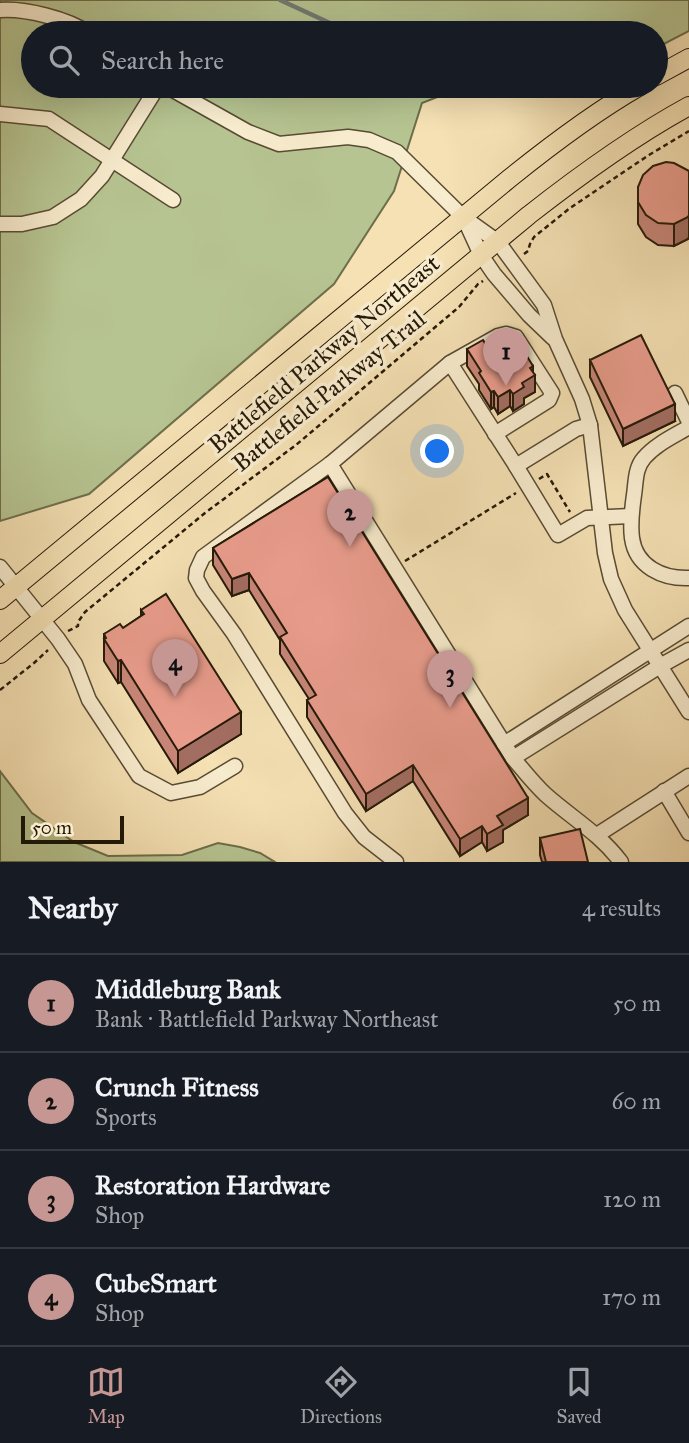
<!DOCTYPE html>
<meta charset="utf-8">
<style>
:root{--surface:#171b24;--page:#20242c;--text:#f1f3f6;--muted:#9ea1a6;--line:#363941;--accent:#c59692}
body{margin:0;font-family:"IM FELL Great Primer",serif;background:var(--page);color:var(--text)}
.scale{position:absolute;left:21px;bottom:18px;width:103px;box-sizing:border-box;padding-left:7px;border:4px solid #251908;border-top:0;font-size:19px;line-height:24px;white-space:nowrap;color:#251908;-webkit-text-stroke:5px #f8ecce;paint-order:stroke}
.you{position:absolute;left:438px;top:452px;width:24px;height:24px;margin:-18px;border:5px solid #fff;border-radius:50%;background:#1a73e8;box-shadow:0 0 0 10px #1a73e833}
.badge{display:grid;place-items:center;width:46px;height:46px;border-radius:50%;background:var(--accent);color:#111;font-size:23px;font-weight:700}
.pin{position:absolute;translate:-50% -58px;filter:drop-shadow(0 2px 4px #0008)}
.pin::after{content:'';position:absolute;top:37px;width:24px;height:21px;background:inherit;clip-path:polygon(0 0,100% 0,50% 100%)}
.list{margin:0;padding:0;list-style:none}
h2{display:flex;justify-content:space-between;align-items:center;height:91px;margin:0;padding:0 28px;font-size:30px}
h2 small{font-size:23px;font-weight:400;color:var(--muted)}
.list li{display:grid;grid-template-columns:46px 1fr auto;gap:21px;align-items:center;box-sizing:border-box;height:98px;padding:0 28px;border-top:2px solid var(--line)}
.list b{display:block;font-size:26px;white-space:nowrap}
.list p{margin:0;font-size:23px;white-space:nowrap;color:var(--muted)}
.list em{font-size:23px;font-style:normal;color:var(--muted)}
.icon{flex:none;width:38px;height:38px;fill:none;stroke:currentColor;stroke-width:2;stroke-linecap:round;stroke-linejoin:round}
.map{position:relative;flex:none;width:689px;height:862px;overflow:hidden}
.search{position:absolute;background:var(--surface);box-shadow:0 7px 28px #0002;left:21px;right:21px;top:21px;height:77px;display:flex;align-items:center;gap:18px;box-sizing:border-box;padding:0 24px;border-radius:38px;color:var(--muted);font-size:26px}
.sheet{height:483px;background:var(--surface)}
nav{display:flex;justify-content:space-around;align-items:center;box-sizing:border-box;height:98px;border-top:2px solid var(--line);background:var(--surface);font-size:19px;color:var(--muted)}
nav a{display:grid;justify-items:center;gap:4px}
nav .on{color:var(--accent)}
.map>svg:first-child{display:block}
</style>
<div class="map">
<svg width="689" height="862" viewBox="0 0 689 862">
<rect width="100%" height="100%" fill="#f5e1b4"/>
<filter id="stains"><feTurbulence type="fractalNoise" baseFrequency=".00286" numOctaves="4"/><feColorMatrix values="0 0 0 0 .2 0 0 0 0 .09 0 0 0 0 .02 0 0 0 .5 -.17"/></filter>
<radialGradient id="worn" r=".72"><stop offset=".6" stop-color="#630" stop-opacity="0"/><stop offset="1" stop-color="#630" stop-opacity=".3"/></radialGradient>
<g fill="#b6c491" stroke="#6e6e4c" stroke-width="2">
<polygon points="0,0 689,0 689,31 656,48 656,33 33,33 33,86 465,86 422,103 394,191 334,284 89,494 0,521"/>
<polygon points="0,771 32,813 74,842 108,856 182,855 218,843 240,847 260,853 275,862 0,862"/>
</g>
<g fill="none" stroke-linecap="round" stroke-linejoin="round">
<polyline stroke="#707a72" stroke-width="4.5" points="280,0 332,24 348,33"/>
<defs>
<g id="minor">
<path d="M0,10c25,-2 68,9 88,23"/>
<polyline points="166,86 248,132 279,144 348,137 369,140 397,152 463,217 498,242 544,305 555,339 582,399 590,425 605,553 611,579 625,610 689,712"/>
<polyline points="0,114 49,119 173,200"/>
<polyline points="464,218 481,255 494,274 529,315 553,338"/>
<polyline points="0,224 22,224 53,217 81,199 102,176 158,86"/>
<polyline points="450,363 498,336 506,334 516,337 552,393 549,400 495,434"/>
<polyline points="675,393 689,422"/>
<path d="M689,427c-15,9 -33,17 -45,31 -9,10 -8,24 -10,37 -2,14 -4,29 -2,43 4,29 31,41 57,40"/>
<path d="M330,464l183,294c11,13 21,26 33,37 26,23 54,39 75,67"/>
<polyline points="516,466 558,535 587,518 631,516"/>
<polyline points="0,567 58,639 75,664 89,700 139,776 171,793 200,787 235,766"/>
<polyline points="504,744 689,626"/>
<polyline points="513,758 660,666 689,650"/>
<polyline points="664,791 689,833"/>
<polyline points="597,835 689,776"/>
<polyline points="396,862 364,837 345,813 234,634 203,591 196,578 197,570 203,557 330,464 450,363 516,466 576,429 590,425"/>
</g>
<g id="major">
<polyline points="656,76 689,58"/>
<path d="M0,600l510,-422c41,-33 83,-65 130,-92"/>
<path d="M0,654l529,-439c51,-40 103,-78 160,-109"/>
</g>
</defs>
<use href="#minor" stroke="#594b33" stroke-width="17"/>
<use href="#major" stroke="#251908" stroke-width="20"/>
<g stroke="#251908" stroke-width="2.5" stroke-dasharray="5 3.5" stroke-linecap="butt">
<polyline points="524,254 528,251 530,244 534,237 570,208 649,155 689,131"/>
<polyline points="539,479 547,474 570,512"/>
<polyline points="405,561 516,493"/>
<polyline points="68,631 78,626 78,622 85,612 205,513 296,445 459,307 478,284 483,281"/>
<polyline points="0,690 34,663 48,650"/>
</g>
<use href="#minor" stroke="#f8ecce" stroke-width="14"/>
<use href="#major" stroke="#f5e1b4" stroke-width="18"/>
</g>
<g fill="#c88678" stroke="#251908" stroke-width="2">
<polygon points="689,171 688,239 674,246 658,245 646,237 638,224 638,187"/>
<polygon points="467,349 492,355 533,372 535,392 524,398 524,404 513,411 510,406 498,414 494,407 491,409 479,390 479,384 467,366"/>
<polygon points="590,360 675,421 623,446 590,377"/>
<polygon points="328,477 528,815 503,830 503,842 487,851 482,842 460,856 413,781 366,811 307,717 307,700 309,699 280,654 280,640 249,590 232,596 213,565 213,548"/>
<polygon points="141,610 241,734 178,773 121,682 118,683 104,661 104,634 123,628 141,616"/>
<polygon points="540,838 588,862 542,862 540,855"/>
</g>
<g fill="#a36d62" stroke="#251908" stroke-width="2">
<polygon points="689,215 689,237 688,239 674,246 674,224"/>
<polygon points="533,366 533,376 535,375 535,392 524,398 524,404 513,411 513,394 522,383 530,368"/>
<polygon points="510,390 510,406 498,414 498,397"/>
<polygon points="494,391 494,407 491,409 491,392"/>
<polygon points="675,404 675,421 623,446 623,429"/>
<polygon points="249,573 249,590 232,596 232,579"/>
<polygon points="121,660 121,682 118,683 118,661"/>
<polygon points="241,712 241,734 178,773 178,751"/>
<polygon points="413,765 413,781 366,811 366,794"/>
<polygon points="528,798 528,815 503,830 503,842 487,851 487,834 497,816"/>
<polygon points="482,826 482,842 460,856 460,839"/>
</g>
<g fill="#e99c8c" stroke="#251908" stroke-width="2">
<polygon points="666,162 674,163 689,171 689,215 688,217 674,224 658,223 646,215 638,202 638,187 643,175 653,166"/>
<polygon points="641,335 675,404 623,429 590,360"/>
<polygon points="483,340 492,355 514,342 518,349 521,347 533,366 530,368 535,375 522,383 524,387 513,394 510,390 498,397 494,391 491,392 479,373 481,371 467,349"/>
<polygon points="328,477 528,798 497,816 503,825 487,834 482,826 460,839 413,765 366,794 307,700 316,695 280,637 287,633 249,573 232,579 213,548"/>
<polygon points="166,594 241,712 178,751 121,660 118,661 104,639 106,638 104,634 120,624 123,628 144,614 141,610"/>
<polygon points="580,829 588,862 546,862 540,838"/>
</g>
<g text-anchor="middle" stroke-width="7" stroke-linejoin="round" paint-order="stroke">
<g font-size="24" fill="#251908" stroke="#f8ecce">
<text transform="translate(324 354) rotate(-40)" y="8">Battlefield Parkway Northeast</text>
<text transform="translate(329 391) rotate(-39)" y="8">Battlefield Parkway Trail</text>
</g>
</g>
<rect width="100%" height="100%" filter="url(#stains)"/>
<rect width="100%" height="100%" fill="url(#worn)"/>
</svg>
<div class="scale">50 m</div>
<div class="you"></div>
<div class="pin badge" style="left:506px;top:386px">1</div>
<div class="pin badge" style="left:350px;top:547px">2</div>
<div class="pin badge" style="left:450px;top:708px">3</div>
<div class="pin badge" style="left:175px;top:697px">4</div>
<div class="search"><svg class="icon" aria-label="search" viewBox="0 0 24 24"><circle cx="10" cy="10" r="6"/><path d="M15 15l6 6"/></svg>Search here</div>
</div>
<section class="sheet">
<h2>Nearby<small>4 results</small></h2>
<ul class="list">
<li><span class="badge">1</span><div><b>Middleburg Bank</b><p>Bank · Battlefield Parkway Northeast</p></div><em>50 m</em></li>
<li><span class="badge">2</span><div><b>Crunch Fitness</b><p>Sports</p></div><em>60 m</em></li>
<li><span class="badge">3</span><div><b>Restoration Hardware</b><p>Shop</p></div><em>120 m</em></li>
<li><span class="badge">4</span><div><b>CubeSmart</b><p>Shop</p></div><em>170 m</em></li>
</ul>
</section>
<nav>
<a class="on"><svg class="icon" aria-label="map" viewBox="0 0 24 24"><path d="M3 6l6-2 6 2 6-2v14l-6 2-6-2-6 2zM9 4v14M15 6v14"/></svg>Map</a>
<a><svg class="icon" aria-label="directions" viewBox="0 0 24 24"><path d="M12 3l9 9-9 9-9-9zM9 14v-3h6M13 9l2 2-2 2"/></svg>Directions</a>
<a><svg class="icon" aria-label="saved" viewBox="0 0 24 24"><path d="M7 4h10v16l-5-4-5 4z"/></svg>Saved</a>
</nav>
